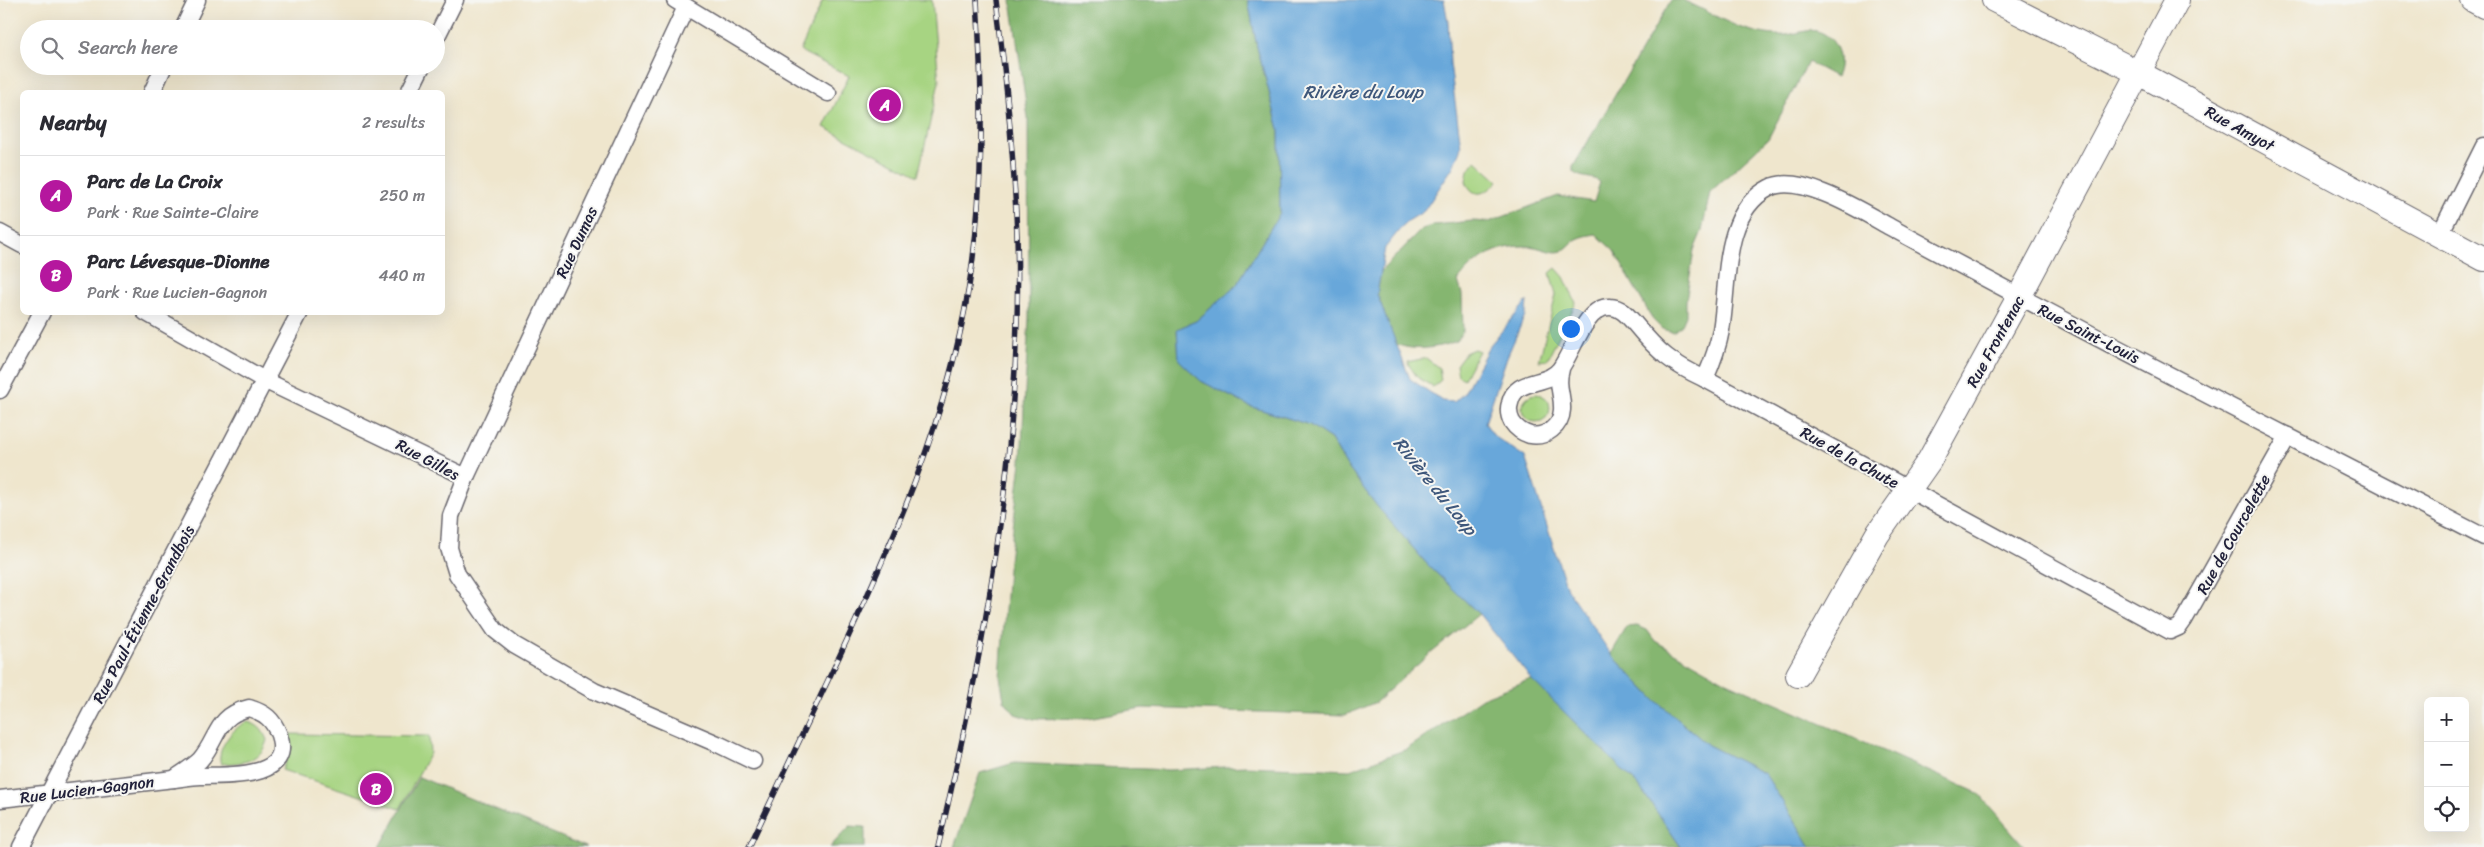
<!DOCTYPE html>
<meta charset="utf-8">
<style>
:root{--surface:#fff;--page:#f7f7f7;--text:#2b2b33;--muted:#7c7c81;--line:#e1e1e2;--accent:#b5179e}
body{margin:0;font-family:Sriracha,sans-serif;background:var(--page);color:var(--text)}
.controls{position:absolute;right:15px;bottom:15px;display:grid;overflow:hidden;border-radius:8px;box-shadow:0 5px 20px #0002}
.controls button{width:45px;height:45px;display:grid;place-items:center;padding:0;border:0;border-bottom:1px solid var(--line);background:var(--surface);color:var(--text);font:25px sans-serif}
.you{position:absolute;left:1570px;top:328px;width:18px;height:18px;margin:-12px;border:4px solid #fff;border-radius:50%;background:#1a73e8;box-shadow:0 0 0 8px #1a73e833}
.badge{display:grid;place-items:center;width:32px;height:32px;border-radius:50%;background:var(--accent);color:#fff;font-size:16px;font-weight:700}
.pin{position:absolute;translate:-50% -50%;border:2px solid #fff;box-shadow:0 1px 5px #0006}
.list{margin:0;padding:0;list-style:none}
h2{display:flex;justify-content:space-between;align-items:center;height:65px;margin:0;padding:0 20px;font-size:21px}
h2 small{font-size:16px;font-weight:400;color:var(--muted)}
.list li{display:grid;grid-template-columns:32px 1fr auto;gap:15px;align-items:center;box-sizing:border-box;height:80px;padding:0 20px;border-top:1px solid var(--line)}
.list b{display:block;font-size:19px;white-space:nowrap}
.list p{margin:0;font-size:16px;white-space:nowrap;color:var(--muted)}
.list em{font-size:16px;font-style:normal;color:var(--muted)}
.icon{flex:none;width:28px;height:28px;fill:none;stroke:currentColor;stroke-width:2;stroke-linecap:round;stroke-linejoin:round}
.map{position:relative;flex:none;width:2484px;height:847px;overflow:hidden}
.search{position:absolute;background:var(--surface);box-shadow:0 5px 20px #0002;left:20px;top:20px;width:425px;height:55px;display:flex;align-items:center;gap:12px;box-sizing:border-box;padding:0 18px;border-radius:28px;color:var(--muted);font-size:19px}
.panel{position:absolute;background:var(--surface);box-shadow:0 5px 20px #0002;left:20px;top:90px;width:425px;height:225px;border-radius:8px}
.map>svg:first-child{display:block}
</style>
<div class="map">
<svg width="2484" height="847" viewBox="0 0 2484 847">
<rect width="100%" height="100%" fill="#f6f6f2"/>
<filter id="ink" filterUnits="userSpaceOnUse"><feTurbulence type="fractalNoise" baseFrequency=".02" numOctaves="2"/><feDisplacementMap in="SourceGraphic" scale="10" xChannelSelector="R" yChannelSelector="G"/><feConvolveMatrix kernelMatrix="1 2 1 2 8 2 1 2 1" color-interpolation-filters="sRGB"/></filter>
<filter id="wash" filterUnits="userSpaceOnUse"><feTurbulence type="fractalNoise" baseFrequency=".0096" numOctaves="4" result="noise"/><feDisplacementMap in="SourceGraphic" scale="20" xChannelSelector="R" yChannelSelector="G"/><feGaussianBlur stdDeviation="1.12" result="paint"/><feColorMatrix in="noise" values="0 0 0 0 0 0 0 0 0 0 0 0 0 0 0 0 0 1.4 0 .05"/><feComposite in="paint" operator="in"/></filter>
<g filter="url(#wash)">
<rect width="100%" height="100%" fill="#efe6cd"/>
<g fill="#a7d482" stroke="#647b5e">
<polygon points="823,0 932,0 939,82 918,176 824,127 849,76 800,51"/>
<path d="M1476,161l22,20c-10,12 -25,20 -32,0l2,-11z"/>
<polygon points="1556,268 1564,277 1576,303 1547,360 1539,361 1556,295 1550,273"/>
<polygon points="1474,349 1479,351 1464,379 1458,376 1456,365 1465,353"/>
<polygon points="1426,358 1439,368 1441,380 1433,387 1417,377 1407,362"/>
<circle cx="1536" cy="408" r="14"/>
<path d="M247,722c11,2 16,8 20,18 -6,23 -26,23 -46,24 -6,-14 13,-38 26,-42z"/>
<polygon points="289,734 429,736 430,753 400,809 282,770 291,747"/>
</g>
<g fill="#85b670" stroke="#546c56">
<polygon points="1011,0 1248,0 1257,47 1279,129 1280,213 1236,286 1196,321 1177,329 1179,360 1201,381 1249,406 1310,425 1331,439 1346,465 1377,506 1427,564 1479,614 1424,659 1376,702 1345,715 1142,708 1088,718 1031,719 1015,714 1004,700 1000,677 1008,569 1021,462 1029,318 1028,118"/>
<path d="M1671,0h11c21,8 41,22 63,29 13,4 27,7 41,6 9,-1 22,-6 31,-4 21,6 27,29 19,46l-28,-15 -40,77 -58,53 -8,39 -8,19 -8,51v15l-4,9 -9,7 -11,-3 -9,-9 -39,-69 -18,-17c-6,1 -13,2 -19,5 -5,3 -9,9 -15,12 -8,3 -18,-2 -27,-4 -30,-5 -60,9 -77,34l4,13 1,37 -6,10c-20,7 -42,11 -61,3l-19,-50 4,-23 41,-42 12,-4 38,-4 17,1 69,-26 36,6 6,-20c-8,-6 -19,-3 -27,-10v-5z"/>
<polygon points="1637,626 1647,630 1655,641 1727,682 1978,793 2025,847 1811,847 1765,774 1708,745 1654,699 1611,654 1627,627"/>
<polygon points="1531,679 1639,786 1681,847 954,847 980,773 1014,763 1168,770 1245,766 1350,770 1407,749 1482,698"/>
<polygon points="419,777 586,847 380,847"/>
<polygon points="850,826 865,827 865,847 830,847"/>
</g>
<polygon fill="#67a7da" stroke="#44648a" points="1248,0 1444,0 1448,22 1450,63 1461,147 1453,167 1424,211 1405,223 1385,248 1377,294 1410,379 1443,401 1454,402 1464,393 1490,345 1527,301 1526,313 1507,357 1485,423 1494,436 1525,457 1567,589 1611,654 1654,699 1708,745 1765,774 1811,847 1681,847 1639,786 1531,679 1479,614 1427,564 1377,506 1346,465 1331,439 1310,425 1249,406 1201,381 1179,360 1177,329 1196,321 1236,286 1280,213 1279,129 1257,47"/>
</g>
<g filter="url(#ink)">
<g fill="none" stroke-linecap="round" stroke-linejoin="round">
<defs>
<g id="street">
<polyline points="675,0 828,93"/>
<polyline points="686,7 466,477 451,516 449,548 457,574 495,630 514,645 594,691 720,745 753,761"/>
<polyline points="183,29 197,0"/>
<polyline points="436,38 455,0"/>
<polyline points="152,92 164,66"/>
<polyline points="409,92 422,66"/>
<polyline points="0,233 22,245"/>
<polyline points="2439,236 2484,146"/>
<polyline points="145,312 266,381 466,477"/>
<path d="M1561,369c-5,18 2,25 1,41 -1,16 -16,28 -32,25 -7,-2 -14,-7 -18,-13 -3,-6 -4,-13 -2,-19 5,-26 37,-16 50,-34 13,-17 25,-63 50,-62 11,0 18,9 25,17 24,29 36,39 70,55l465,252 9,-4 5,-7 104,-184"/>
<path d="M1705,379c7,-16 13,-32 16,-49 8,-45 0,-117 48,-142 30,-16 94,24 121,39 197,107 395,208 594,310"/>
<polyline points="0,390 42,312"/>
<path d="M249,708c16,5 24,11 30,27 15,45 -53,40 -78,41 -9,0 -18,2 -27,3 8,-6 19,-12 26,-19 19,-22 15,-44 49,-52z"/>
<polyline points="0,799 174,779"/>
<polyline points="21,847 300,312"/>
</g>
<g id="secondary">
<polyline points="1994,0 2139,73 2484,259"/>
<polyline points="2473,0 2484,6"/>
<polyline points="1798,675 1877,535 1929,461 2019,297 2177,0"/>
</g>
</defs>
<use href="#street" stroke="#6a676e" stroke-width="19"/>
<use href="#secondary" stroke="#6a676e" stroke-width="26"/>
<use href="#street" stroke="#fff" stroke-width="16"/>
<use href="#secondary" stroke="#fff" stroke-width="24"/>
<defs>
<g id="rail">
<path d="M749,847c30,-63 60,-127 90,-190 56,-120 109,-240 130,-371 15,-94 14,-191 8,-286"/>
<path d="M938,847c47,-199 85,-406 79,-612 -3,-79 -11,-157 -21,-235"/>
</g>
</defs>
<use href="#rail" stroke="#22223b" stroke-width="5.5"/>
<use href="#rail" stroke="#f6f6f2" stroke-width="4" stroke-dasharray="11" stroke-linecap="butt"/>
</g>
</g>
<g text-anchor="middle" stroke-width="4" stroke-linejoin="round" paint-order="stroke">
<g font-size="16" fill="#22223b" stroke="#f6f6f2">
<text transform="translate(2240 128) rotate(29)" y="6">Rue Amyot</text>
<text transform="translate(576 242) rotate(-65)" y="6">Rue Dumas</text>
<text transform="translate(2089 333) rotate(27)" y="6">Rue Saint-Louis</text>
<text transform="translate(1995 341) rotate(-61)" y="6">Rue Frontenac</text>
<text transform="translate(1850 457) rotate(29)" y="6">Rue de la Chute</text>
<text transform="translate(428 459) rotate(28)" y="6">Rue Gilles</text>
<text transform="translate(2233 534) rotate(-61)" y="6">Rue de Courcelette</text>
<text transform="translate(143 614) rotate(-62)" y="6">Rue Paul-Étienne-Grandbois</text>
<text transform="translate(87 789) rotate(-7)" y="6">Rue Lucien-Gagnon</text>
</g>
<g font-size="18" font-style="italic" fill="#3e577b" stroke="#f6f6f2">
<text x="1363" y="98">Rivière du Loup</text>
<text transform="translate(1435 486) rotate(51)" y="6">Rivière du Loup</text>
</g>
</g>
</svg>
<div class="controls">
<button>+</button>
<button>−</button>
<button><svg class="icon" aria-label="locate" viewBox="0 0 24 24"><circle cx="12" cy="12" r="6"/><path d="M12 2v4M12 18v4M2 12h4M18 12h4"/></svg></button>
</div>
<div class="you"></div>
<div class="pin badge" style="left:885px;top:105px">A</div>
<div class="pin badge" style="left:376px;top:789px">B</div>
<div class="search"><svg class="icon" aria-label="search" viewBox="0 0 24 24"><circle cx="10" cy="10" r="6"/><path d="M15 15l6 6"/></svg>Search here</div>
<section class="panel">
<h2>Nearby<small>2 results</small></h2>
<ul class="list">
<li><span class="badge">A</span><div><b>Parc de La Croix</b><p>Park · Rue Sainte-Claire</p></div><em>250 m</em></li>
<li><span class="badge">B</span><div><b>Parc Lévesque-Dionne</b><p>Park · Rue Lucien-Gagnon</p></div><em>440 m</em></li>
</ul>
</section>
</div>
